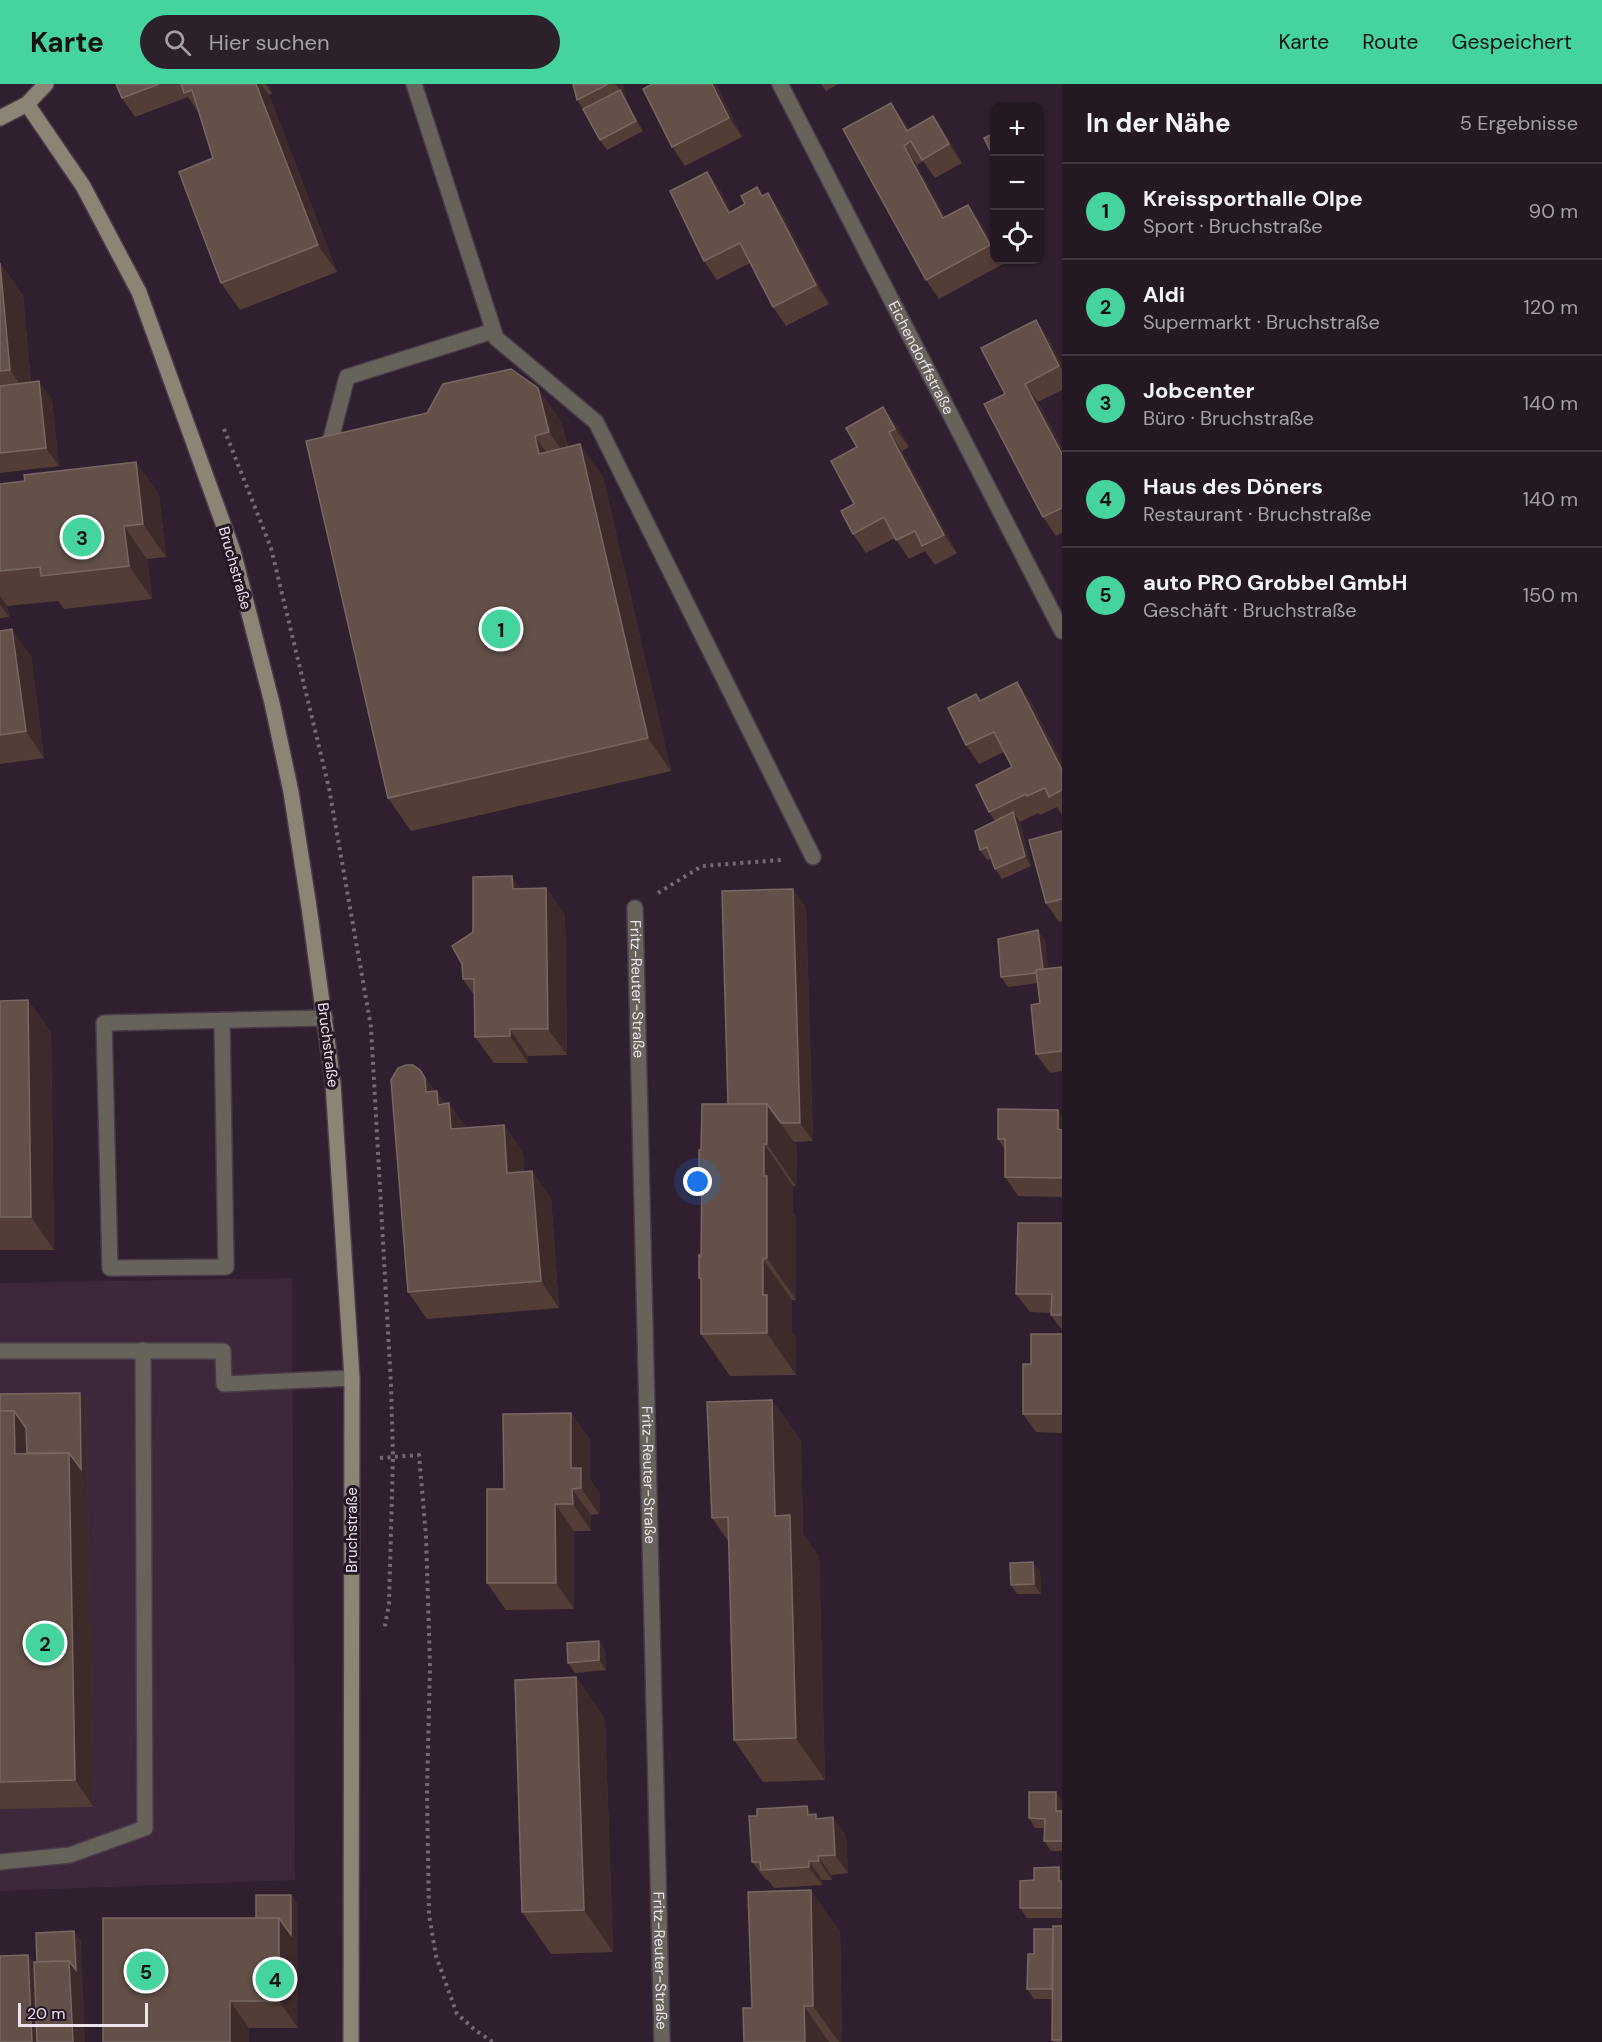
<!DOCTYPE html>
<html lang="de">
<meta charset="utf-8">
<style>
:root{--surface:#241823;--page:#2c212b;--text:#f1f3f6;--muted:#a3a0a6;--line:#413741;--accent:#46d49e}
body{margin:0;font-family:"DM Sans",sans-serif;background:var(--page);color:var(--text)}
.controls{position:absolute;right:18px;top:18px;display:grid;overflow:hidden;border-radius:12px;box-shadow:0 2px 4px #0004}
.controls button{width:54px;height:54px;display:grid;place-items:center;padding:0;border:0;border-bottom:2px solid var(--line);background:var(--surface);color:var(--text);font:30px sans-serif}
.scale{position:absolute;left:18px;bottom:15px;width:130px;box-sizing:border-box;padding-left:6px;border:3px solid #eee3ed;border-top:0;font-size:16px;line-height:21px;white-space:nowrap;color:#eee3ed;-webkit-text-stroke:4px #261725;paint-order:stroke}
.you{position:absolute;left:698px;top:1098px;width:21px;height:21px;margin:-15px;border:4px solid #fff;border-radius:50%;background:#1a73e8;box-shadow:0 0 0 9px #1a73e833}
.badge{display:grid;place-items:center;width:39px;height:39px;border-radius:50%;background:var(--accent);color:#111;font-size:20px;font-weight:700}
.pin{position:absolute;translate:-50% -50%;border:3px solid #fff;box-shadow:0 2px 6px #0006}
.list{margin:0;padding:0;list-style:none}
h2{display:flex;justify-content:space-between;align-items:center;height:78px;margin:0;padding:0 24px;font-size:26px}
h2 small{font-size:20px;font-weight:400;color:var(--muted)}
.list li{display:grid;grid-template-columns:39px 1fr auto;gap:18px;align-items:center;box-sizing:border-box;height:96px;padding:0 24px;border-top:2px solid var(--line)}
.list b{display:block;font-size:22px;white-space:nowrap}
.list p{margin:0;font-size:20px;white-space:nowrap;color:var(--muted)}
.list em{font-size:20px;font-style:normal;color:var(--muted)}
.icon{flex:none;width:33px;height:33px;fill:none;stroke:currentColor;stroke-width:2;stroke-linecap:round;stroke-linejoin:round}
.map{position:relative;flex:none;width:1062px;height:1958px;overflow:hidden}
header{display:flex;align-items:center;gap:36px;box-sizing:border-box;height:84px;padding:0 30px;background:var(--accent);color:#111}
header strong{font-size:28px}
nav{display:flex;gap:33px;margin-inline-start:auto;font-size:21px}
.search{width:420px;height:54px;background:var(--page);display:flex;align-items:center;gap:15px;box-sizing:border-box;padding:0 21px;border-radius:33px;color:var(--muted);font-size:22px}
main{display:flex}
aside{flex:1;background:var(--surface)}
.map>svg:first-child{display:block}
</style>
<header>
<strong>Karte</strong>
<div class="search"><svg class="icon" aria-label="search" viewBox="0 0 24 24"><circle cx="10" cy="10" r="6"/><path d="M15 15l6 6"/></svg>Hier suchen</div>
<nav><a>Karte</a><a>Route</a><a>Gespeichert</a></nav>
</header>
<main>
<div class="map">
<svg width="1062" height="1958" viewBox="0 0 1062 1958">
<rect width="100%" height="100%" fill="#30202f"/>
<polygon fill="#3d273b" points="292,1194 295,1796 0,1807 0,1199"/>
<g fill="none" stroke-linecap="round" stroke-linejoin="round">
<defs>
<g id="lane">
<polyline points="414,0 496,254 596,338 813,773"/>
<polyline points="328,366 347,293 493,247"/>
<polyline points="222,936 226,1183 110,1184 104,939 325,934"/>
<polyline points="0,1267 223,1267 224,1300 352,1294"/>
<polyline points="0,1778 70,1771 145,1744 143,1266"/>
</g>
<g id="street">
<path id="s1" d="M780,0l282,547"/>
<path id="s2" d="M635,824l27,1134"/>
</g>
<g id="secondary">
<polyline points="27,20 83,102 139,208 233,467 272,619 291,708 309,823 333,999 352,1294 351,1958"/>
<polyline points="0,34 27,20 46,0"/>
</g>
</defs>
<use href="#lane" stroke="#4b3b4a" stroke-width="18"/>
<use href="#street" stroke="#4b3b4a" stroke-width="18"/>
<use href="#secondary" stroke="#4b3b4a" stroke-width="18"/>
<g stroke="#766875" stroke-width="4" stroke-dasharray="3 4.5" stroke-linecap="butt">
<polyline points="224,345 271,464 329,704 371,943 391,1301 393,1373 389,1520 384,1547"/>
<polyline points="658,809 702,782 781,776"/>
<polyline points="380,1374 419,1371 426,1452 430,1582 427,1708 429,1831 436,1872 457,1930 475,1946 493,1958"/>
</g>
<use href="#lane" stroke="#67635a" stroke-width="15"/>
<use href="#street" stroke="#67635a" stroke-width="15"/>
<use href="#secondary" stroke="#8c8576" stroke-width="15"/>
</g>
<g fill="#523e36">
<polygon points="116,0 268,0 272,9 269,11 337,188 240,226 221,199 213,74 199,29 188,13 135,33 122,14"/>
<polygon points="573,0 623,0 626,16 643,47 607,66 600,56 583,25 577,16"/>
<polygon points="716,0 742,53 685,82 672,63"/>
<polygon points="821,0 838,0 826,7"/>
<polygon points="933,32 946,51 962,79 935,94 923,77 917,81 945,133 968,121 981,140 994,165 994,176 1000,176 1003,180 939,215 926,196 843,45 905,38 909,45"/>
<polygon points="1040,52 1043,60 1040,62"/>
<polygon points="707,88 720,106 731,128 763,112 781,128 829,220 786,242 773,223 750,179 717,196 704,177"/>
<polygon points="0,179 23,212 31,298 52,316 59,382 0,389"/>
<polygon points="1049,255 1062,281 1062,306 1038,318 1062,364 1062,449 1056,452 1043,433 1005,310"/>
<polygon points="427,329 561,337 568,363 603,393 671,687 411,747 388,714"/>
<polygon points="897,342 909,363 902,367 957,469 935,481 925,467 909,475 895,454 866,469 853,450 854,420 831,377"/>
<polygon points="136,378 159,411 166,473 147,475 152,515 64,525 58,517 7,522 9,533 0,534 0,400 25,397"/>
<polygon points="0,547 31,572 44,674 0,680"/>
<polygon points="1017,598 1030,616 1062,679 1062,731 1057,723 1040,731 1038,729 1020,738 1031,782 1002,795 995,785 991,774 987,776 980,766 995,737 989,728 1012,683 1004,668 979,680 966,661 981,617"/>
<polygon points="1062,747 1062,837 1059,838 1046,819"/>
<polygon points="546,804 565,831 567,971 528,972 528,979 494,979 475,953 474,911 463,895 473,848 521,805"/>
<polygon points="806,823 813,1057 794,1058 797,1062 796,1102 793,1102 793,1129 796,1133 796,1216 792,1216 792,1248 796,1253 796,1291 730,1292 701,1250 701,1197 699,1194 701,1172 701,1089 699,1086 701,1066 728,1020"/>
<polygon points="1045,856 1048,884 1062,883 1062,987 1050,989 1036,970 1040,919 1038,899 1008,903 1001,893"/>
<polygon points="28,916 51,949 54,1166 0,1166 0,917"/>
<polygon points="420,986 435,1007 466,1044 504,1041 523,1068 524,1088 551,1114 559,1224 427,1235 408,1208"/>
<polygon points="1058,1026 1062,1033 1062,1113 1018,1112 1005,1093 1005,1066 998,1055"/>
<polygon points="1062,1139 1062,1246 1051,1231 1052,1229 1030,1228 1016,1210"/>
<polygon points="1062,1250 1062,1349 1036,1348 1023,1330 1031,1280"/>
<polygon points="0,1310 86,1318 94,1723 0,1725"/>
<polygon points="772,1316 801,1357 803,1450 819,1473 825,1696 763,1698 734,1656 729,1458 712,1434"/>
<polygon points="571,1329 590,1356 590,1396 600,1410 599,1430 591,1431 591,1447 574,1447 574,1525 506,1526 487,1499 504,1405"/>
<polygon points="1040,1488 1041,1510 1017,1510 1011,1501"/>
<polygon points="599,1557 605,1567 606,1586 575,1589 568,1579"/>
<polygon points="576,1593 605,1635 613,1868 551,1870 522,1828"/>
<polygon points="1062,1716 1062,1767 1051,1767 1044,1757 1045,1744 1035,1744 1029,1734"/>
<polygon points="813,1731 819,1735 833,1733 846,1752 848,1789 831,1791 832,1796 822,1796 822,1801 774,1804 768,1796 766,1796 752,1778"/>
<polygon points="1062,1787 1062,1834 1027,1834 1020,1824 1034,1796"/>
<polygon points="291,1811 298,1821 298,1944 249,1944 103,1958"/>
<polygon points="1053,1845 1052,1915 1034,1915 1027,1905 1034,1870"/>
<polygon points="840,1848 842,1958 744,1958 752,1924"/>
<polygon points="1052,1956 1062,1956 1062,1958 1054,1958"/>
</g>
<g fill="#3d2b2b">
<polygon points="256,0 261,0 269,11 337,188 318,161"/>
<polygon points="265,0 268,0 272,9"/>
<polygon points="615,0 623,0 627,16"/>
<polygon points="712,0 716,0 742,53 729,34"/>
<polygon points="620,6 626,16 643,47 636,37"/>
<polygon points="891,19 905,38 920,65 907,47"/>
<polygon points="933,32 946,51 962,79 949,60"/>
<polygon points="904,62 917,81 956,153 943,134"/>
<polygon points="707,88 720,106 742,148 729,129"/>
<polygon points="768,109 781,128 829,220 816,201"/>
<polygon points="968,121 981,140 994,165 994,168"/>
<polygon points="0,179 23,212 33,319 10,286"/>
<polygon points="1036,236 1049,255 1062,281 1062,286"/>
<polygon points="39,297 52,316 59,382 46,364"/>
<polygon points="1025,300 1038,318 1062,364 1062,370"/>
<polygon points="538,304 561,337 572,381 549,348"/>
<polygon points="883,323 897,342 909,363 895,345"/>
<polygon points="889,348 902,367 957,469 944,451"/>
<polygon points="535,352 558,385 539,370"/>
<polygon points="580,360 603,393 671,687 648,654"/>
<polygon points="136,378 159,411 166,473 143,440"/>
<polygon points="124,442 147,475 152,515 129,482"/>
<polygon points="0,512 7,522 9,533 0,521"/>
<polygon points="12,545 31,572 44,674 26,647"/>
<polygon points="1017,598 1030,616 1062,679 1062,686"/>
<polygon points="1013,728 1020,738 1031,782 1025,772"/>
<polygon points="512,792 531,819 513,805"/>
<polygon points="546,804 565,831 567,971 548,945"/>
<polygon points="793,805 806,823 813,1057 800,1039"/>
<polygon points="1038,846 1045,856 1050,898 1043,888"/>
<polygon points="28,916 51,949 54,1166 31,1133"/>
<polygon points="510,945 528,972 528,979 510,952"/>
<polygon points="420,986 437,1010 437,1007 450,1025 449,1019 468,1046 470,1072 426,1008"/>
<polygon points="767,1020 797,1062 796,1102 767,1060"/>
<polygon points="1058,1026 1062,1033 1062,1052 1058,1045"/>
<polygon points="504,1041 523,1068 526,1116 507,1089"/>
<polygon points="764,1060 793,1102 793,1129 796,1133 796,1216 767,1174 764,1092"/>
<polygon points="532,1087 551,1114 559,1224 541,1197"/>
<polygon points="763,1175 792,1216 792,1248 796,1253 796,1291 767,1249 763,1211"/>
<polygon points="80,1309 86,1318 94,1723 75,1696 69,1369"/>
<polygon points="772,1316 801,1357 803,1450 819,1473 825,1696 796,1654 775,1432"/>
<polygon points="14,1327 33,1353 34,1386 15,1370"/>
<polygon points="571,1329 590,1356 590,1396 600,1410 599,1430 581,1404 571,1384"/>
<polygon points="572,1405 591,1431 591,1447 573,1420"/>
<polygon points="555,1420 574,1447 574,1525 556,1499"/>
<polygon points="1033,1478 1040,1488 1041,1510 1034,1500"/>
<polygon points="599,1557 605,1567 606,1586 599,1576"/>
<polygon points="576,1593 605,1635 613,1868 584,1826"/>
<polygon points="1056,1708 1062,1716 1062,1735 1056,1727"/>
<polygon points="807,1722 816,1734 816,1730 829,1749 808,1731"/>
<polygon points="833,1733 846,1752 848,1789 835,1771"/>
<polygon points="818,1772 831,1791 832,1796 819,1777"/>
<polygon points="809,1777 822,1796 822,1801 809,1783"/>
<polygon points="1059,1783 1062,1787 1062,1801 1059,1797"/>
<polygon points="811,1806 840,1848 842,1958 839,1958 813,1922"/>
<polygon points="291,1811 298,1821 298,1944 279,1917 279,1834"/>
<polygon points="74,1847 81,1857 85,1958 73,1958 69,1877"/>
<polygon points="28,1871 47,1897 49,1958 32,1958"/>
<polygon points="230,1917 249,1944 249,1958 230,1958"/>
<polygon points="804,1922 829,1958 805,1958"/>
</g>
<g fill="#635049" stroke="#786763" stroke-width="1.5">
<polygon points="116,0 159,0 122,14"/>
<polygon points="181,0 256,0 318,161 221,199 179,88 213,74 192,6 184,9"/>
<polygon points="573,0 608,0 577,16"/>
<polygon points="652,0 712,0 729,34 672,63 643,5"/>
<polygon points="620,6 636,37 600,56 583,25"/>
<polygon points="891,19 907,47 933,32 949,60 922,76 911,57 904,62 943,134 968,121 990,161 926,196 843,45"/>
<polygon points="994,49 994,74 984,54"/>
<polygon points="707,88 729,129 745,120 741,112 757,103 762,112 768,109 816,201 773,223 740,159 704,177 670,107"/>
<polygon points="0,179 10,286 0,287"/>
<polygon points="1036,236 1059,282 1025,300 1062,370 1062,424 1043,433 984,320 1005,310 981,264"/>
<polygon points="511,285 538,304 549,348 535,352 539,370 580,360 648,654 388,714 306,357 427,329 443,300"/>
<polygon points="39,297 46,364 0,369 0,302"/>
<polygon points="883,323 895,345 889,348 944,451 922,462 915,447 896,456 884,433 853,450 841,427 854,420 831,377 857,363 846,344"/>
<polygon points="136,378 143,440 124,442 129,482 41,492 40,483 0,487 0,400 25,397 24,391"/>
<polygon points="12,545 26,647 0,651 0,547"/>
<polygon points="1017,598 1062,686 1062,706 1049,713 1045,704 1027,712 1026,710 989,728 976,701 1012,683 994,648 966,661 948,624 976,610 980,617"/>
<polygon points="1013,728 1025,772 995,785 987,763 980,766 975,747"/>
<polygon points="1062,747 1062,815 1046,819 1029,756"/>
<polygon points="512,792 513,805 546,804 548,945 510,945 510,952 475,953 474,895 463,895 462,880 452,862 473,848 473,793"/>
<polygon points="793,805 800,1039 781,1039 767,1020 728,1020 722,807"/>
<polygon points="1038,846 1043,885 1036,886 1036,889 1001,893 998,855"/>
<polygon points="1062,883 1062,967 1036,970 1031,921 1040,919 1036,886"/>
<polygon points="28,916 31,1133 0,1133 0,917"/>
<polygon points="406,981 413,981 420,986 425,994 426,1008 437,1007 438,1021 449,1019 451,1045 504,1041 507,1089 532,1087 541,1197 408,1208 391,996 398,984"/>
<polygon points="702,1020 767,1020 767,1060 764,1060 764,1092 767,1092 767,1174 763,1175 763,1211 767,1211 767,1249 701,1250 701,1194 699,1194 699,1171 701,1172 702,1086 699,1086 699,1066 701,1066"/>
<polygon points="998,1025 1058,1026 1058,1045 1062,1046 1062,1094 1005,1093 1005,1055 998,1055"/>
<polygon points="1018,1139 1062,1139 1062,1231 1051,1231 1052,1210 1016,1210"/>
<polygon points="1031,1250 1062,1250 1062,1330 1023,1330 1023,1280 1031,1280"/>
<polygon points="80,1309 81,1385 69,1369 27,1369 26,1344 14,1327 0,1327 0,1310"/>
<polygon points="772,1316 775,1432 790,1431 796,1654 734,1656 728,1433 712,1434 707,1318"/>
<polygon points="0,1327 14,1327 15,1370 69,1369 75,1696 0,1698"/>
<polygon points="571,1329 571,1384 581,1384 581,1404 572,1405 573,1420 555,1420 556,1499 487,1499 487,1405 504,1405 503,1330"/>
<polygon points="1033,1478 1034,1500 1011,1501 1010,1479"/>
<polygon points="599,1557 599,1576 568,1579 567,1559"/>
<polygon points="576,1593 584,1826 522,1828 515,1596"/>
<polygon points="1029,1708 1056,1708 1056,1727 1062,1727 1062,1757 1044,1757 1045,1735 1029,1734"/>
<polygon points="807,1722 808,1731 816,1730 816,1735 833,1733 835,1771 818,1772 819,1777 809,1777 809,1783 761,1786 760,1778 752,1778 749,1732 757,1732 757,1725"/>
<polygon points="1059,1783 1059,1797 1062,1797 1062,1824 1020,1824 1020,1797 1034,1796 1034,1784"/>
<polygon points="811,1806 813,1922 804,1922 805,1958 744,1958 743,1924 752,1924 748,1808"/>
<polygon points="256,1811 291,1811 291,1851 279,1834 256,1834"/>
<polygon points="103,1834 279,1834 279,1917 230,1917 230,1958 103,1958"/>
<polygon points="1053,1842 1062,1842 1062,1956 1052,1956"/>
<polygon points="1034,1845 1053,1845 1052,1905 1027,1905 1028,1870 1034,1870"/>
<polygon points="74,1847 76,1886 69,1877 37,1878 36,1849"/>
<polygon points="28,1871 32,1958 0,1958 0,1872"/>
<polygon points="69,1877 73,1958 37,1958 34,1878"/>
</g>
<g text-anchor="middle" stroke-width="6" stroke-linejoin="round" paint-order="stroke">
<g font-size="15" fill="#eee3ed" stroke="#261725">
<text dy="5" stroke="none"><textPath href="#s1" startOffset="308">Eichendorffstraße</textPath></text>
<text transform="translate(235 484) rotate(74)" y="5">Bruchstraße</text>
<text dy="5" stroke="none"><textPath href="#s2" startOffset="81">Fritz-Reuter-Straße</textPath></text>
<text transform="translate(328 961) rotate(83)" y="5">Bruchstraße</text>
<text dy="5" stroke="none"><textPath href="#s2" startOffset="567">Fritz-Reuter-Straße</textPath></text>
<text transform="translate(352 1446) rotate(-90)" y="5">Bruchstraße</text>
<text dy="5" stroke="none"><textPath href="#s2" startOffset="1053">Fritz-Reuter-Straße</textPath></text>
</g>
</g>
</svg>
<div class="controls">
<button>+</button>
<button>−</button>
<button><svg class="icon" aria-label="locate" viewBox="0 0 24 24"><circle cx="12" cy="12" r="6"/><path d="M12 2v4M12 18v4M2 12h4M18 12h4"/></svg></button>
</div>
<div class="scale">20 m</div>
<div class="you"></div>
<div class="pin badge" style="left:501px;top:545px">1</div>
<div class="pin badge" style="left:45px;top:1559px">2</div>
<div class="pin badge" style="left:82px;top:453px">3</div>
<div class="pin badge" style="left:275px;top:1895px">4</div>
<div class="pin badge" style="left:146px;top:1887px">5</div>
</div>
<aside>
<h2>In der Nähe<small>5 Ergebnisse</small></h2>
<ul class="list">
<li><span class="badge">1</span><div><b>Kreissporthalle Olpe</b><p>Sport · Bruchstraße</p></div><em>90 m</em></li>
<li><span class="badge">2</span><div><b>Aldi</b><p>Supermarkt · Bruchstraße</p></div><em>120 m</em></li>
<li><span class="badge">3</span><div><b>Jobcenter</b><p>Büro · Bruchstraße</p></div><em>140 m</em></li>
<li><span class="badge">4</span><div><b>Haus des Döners</b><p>Restaurant · Bruchstraße</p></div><em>140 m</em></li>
<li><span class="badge">5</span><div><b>auto PRO Grobbel GmbH</b><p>Geschäft · Bruchstraße</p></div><em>150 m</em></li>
</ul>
</aside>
</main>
